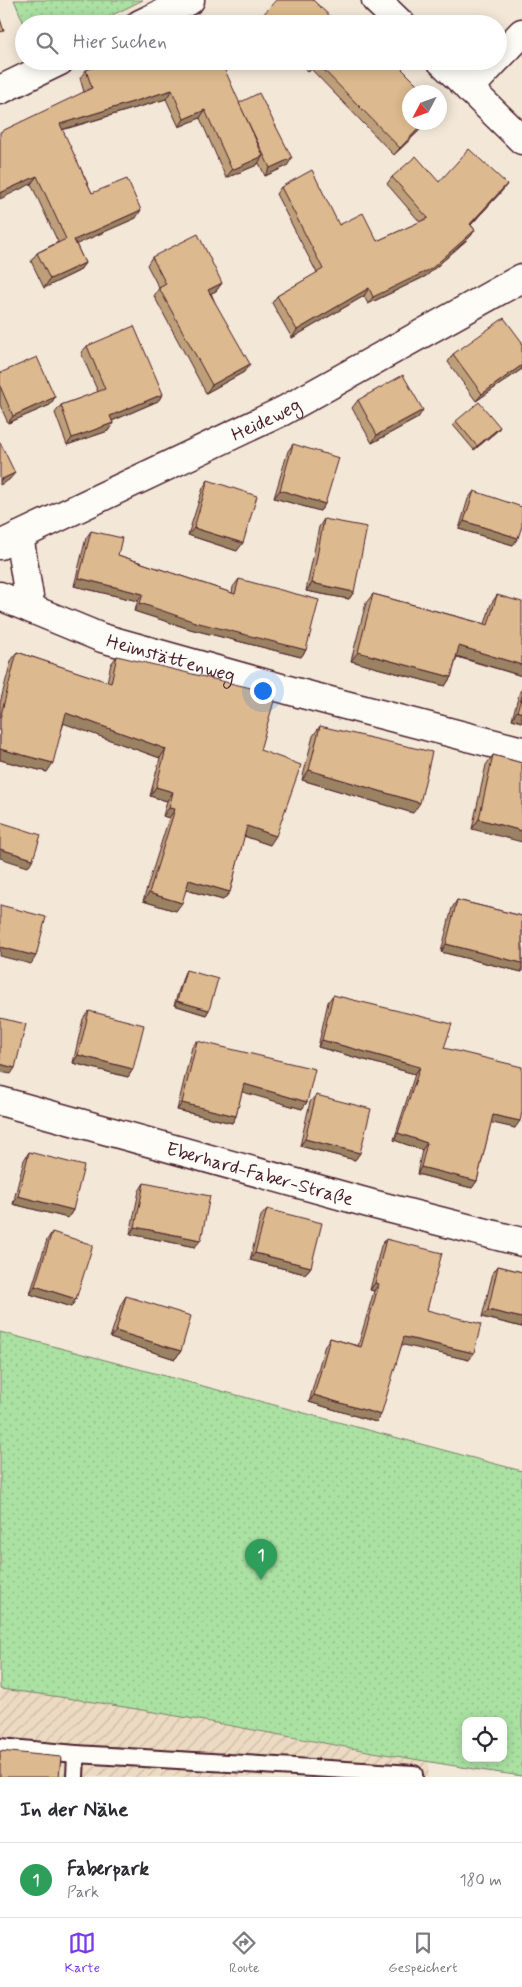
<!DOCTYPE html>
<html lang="de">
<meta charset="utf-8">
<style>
:root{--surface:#fff;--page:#f7f7f7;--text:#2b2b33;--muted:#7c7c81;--line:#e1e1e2;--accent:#7c3aed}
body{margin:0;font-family:Mynerve,sans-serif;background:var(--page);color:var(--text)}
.controls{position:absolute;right:15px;bottom:15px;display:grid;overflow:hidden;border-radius:10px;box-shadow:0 2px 12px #0003}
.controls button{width:45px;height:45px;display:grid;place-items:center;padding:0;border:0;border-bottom:1px solid var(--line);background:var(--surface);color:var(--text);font:25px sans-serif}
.compass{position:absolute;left:402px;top:85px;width:45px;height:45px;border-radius:50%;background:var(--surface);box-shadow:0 2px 12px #0003;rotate:229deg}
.you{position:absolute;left:262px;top:690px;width:18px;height:18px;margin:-12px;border:4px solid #fff;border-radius:50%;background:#1a73e8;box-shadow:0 0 0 8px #1a73e833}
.badge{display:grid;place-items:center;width:32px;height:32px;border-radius:50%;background:var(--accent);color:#fff;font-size:16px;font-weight:700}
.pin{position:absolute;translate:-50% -41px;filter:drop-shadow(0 1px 2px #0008)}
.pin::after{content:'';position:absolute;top:26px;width:18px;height:15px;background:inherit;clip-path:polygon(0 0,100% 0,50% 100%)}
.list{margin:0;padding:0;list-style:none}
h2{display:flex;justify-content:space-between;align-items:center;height:65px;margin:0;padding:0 20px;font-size:21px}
h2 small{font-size:16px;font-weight:400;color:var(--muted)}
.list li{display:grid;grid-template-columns:32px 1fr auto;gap:15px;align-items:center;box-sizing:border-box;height:75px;padding:0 20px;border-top:1px solid var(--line)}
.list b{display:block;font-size:19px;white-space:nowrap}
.list p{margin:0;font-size:16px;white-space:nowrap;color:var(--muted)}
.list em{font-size:16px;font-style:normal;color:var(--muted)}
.icon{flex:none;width:28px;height:28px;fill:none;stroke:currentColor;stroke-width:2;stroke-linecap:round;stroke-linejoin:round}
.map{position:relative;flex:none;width:522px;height:1777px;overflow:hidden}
.search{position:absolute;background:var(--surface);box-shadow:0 2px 12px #0003;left:15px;right:15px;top:15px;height:55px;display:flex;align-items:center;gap:12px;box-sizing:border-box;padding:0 18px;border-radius:28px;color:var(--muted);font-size:19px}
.sheet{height:140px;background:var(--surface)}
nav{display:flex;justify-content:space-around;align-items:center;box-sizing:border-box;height:70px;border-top:1px solid var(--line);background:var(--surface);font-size:14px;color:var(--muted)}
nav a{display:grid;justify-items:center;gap:2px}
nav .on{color:var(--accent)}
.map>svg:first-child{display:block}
</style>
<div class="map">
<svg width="522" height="1777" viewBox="0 0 522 1777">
<defs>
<pattern id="industrial-furrows" width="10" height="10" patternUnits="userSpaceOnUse" patternTransform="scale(1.25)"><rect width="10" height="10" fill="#ecdac2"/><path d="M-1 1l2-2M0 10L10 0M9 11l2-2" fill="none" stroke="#ccbba7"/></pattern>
<pattern id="park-dots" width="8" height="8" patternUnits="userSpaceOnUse" patternTransform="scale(1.25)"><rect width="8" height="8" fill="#abe1a3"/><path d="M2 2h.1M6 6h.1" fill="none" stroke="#95c18c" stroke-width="1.8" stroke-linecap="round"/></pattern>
</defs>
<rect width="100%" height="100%" fill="#f3e8d8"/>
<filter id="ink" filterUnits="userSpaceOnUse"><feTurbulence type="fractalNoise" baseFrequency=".02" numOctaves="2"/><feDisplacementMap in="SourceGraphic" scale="10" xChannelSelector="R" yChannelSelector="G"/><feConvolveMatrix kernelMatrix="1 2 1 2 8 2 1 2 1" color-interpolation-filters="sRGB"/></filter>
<g filter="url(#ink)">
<polygon fill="url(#industrial-furrows)" points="0,1689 89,1700 429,1763 428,1777 0,1777"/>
<g fill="url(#park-dots)" stroke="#7a8067" fill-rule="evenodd">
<polygon points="14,0 143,0 94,24 24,24"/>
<path d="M0,1332l522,139v305c-175,-24 -347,-66 -522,-87zM466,1721h37v37h-37z"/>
</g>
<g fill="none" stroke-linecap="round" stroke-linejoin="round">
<defs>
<g id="lane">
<polyline points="0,1747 76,1754"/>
<polyline points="75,1777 76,1754 414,1774 414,1777"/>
</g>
<g id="street">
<polyline points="140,24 190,0"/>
<polyline points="498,58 522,33"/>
<polyline points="469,89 495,61"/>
<polyline points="0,90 60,61"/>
<polyline points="19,536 31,609"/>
<path id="s1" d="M0,545l283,-134 239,-133"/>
<path id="s2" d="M0,596l102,42 197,55 223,58"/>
<path id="s3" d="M0,1101l372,103 150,38"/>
</g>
<g id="secondary">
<polyline points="376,0 401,24"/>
<polyline points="441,61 522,140"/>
</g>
</defs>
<use href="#lane" stroke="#4a1f2b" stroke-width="20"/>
<use href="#street" stroke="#4a1f2b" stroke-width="31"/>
<use href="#secondary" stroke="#4a1f2b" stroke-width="31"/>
<use href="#lane" stroke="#fdfcf7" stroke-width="16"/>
<use href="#street" stroke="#fdfcf7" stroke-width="28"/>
<use href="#secondary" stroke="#fdfcf7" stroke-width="28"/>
</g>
<g fill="#bd9f7a" stroke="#4a1f2b">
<polygon points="262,16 338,24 257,24"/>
<polygon points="297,61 394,61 410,122 428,122 394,155 311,69 309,72"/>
<polygon points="86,70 239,103 287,166 265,176 259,163 257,165 226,178 200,118 179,127 166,99 62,130 92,193 136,218 76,244 85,263 79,271 44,288 31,261 37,253 58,242 31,184 84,92 80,78"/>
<polygon points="392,177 439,182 507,184 502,191 471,225 475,230 470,237 426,276 368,304 364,296 292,338 272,303 277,296 317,273 276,194 281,187 339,225 377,241 420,222 387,184"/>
<polygon points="152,257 222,283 216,291 211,293 244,372 206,393 154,296 159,288 147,265"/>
<polygon points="522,342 522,369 476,401 448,362 453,354"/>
<polygon points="87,346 163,394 158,401 112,421 113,423 108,431 67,445 55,413 61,405 98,392 81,353"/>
<polygon points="0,373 55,397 50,405 8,423 0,405"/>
<polygon points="358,400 418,418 372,443 352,408"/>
<polygon points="456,421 500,427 497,431 474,450 453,425"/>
<polygon points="293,444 325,504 320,511 274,498 288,451"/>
<polygon points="208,480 237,551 188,535 203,488"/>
<polygon points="474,491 513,545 459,529 468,499"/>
<polygon points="324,519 354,592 349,599 306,591 319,527"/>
<polygon points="91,531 118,555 232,593 233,587 239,579 306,650 301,657 190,629 134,611 138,601 74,586 86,538"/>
<polygon points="373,594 485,624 491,604 497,595 522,676 457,657 451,677 445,686 351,661 366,603"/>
<polygon points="17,652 107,682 111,664 117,656 260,750 270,845 244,836 230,892 223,900 186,890 176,911 143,901 169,818 163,816 167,801 150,796 160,758 64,723 47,772 0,760 0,703 11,661"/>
<polygon points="522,689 522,722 512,719 520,691"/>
<polygon points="320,726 413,813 302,780 313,736"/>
<polygon points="493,755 522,763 472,829 486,765"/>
<polygon points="457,900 522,916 522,972 441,952 452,908"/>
<polygon points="186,970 209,1010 206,1015 174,1005 184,974"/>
<polygon points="333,995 444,1048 515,1128 491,1122 477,1181 472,1188 417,1174 422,1150 394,1140 415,1074 318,1047 328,1002"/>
<polygon points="89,1011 133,1069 128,1077 73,1063 83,1019"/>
<polygon points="197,1041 307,1102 302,1109 242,1091 236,1116 232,1123 177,1110 192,1047"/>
<polygon points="316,1095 360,1153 355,1160 300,1146 310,1102"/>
<polygon points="29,1152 73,1210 68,1218 13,1204 24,1160"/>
<polygon points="144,1183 195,1247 130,1234 139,1191"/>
<polygon points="267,1209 311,1267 305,1274 250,1260 261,1216"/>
<polygon points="52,1232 76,1299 71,1307 30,1294 47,1240"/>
<polygon points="386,1239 427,1310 474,1353 469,1360 402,1344 376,1422 309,1402 325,1345 330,1338 358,1346 374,1291 370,1290 381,1246"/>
<polygon points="498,1266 522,1272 522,1327 482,1317 493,1273"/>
<polygon points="126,1296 181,1351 175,1359 110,1338 121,1304"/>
</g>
<g fill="#9a8263" stroke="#4a1f2b">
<polygon points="172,90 166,99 54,132 60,124"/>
<polygon points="205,110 200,118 179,127 184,119"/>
<polygon points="425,122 428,122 394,155 400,148"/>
<polygon points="263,156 257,165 226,178 232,170"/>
<polygon points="292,158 287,166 265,176 270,168"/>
<polygon points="37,176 31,184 0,199 0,193"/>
<polygon points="507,184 502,191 465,231 470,224"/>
<polygon points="141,210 136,218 68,248 74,240"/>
<polygon points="475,230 470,237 426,276 368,304 373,297"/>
<polygon points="85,263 79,271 44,288 50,279"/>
<polygon points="222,283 216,291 203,297 208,290"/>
<polygon points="369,288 364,296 292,338 297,330"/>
<polygon points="250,364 244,372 206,393 212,385"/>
<polygon points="522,365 522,369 476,401 482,394"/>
<polygon points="163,394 158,401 105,424 110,416"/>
<polygon points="55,397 50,405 8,423 13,416"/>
<polygon points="423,410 418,418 372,443 377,435"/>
<polygon points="113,423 108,431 67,445 72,438"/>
<polygon points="500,427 497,431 474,450 477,446"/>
<polygon points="15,473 9,480 0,485 0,480"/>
<polygon points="280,490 325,504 320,511 274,498"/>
<polygon points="464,521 518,538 513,545 459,529"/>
<polygon points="194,528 243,543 237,551 188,535"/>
<polygon points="79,578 143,594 138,601 74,586"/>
<polygon points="312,583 354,592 349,599 306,591"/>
<polygon points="140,603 306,650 301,657 190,629 134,611"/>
<polygon points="459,646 522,665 522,676 453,655"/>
<polygon points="358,652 451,677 445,686 351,661"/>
<polygon points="517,711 522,713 522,722 512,719"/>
<polygon points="66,713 166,749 160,758 60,722"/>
<polygon points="0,749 53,763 47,772 0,760"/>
<polygon points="309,770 420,803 413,813 302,780"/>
<polygon points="156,787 173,792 167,801 150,796"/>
<polygon points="169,808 175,809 169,818 163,816"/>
<polygon points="479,819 522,831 522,842 472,829"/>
<polygon points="247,826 276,836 270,845 241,835"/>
<polygon points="0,849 33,859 28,867 0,858"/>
<polygon points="189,880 230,892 223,900 183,889"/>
<polygon points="149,893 182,903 176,911 143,901"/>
<polygon points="446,944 522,963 522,972 441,952"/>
<polygon points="0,947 36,956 31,964 0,956"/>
<polygon points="177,1001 209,1010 206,1015 174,1005"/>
<polygon points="322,1040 420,1067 415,1074 318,1047"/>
<polygon points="78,1055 133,1069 128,1077 73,1063"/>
<polygon points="0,1064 15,1068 11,1074 0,1072"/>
<polygon points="244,1084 307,1102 302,1109 239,1091"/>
<polygon points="182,1103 236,1116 232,1123 177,1110"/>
<polygon points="493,1115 520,1121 515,1128 488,1122"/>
<polygon points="398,1133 427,1143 422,1150 394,1140"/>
<polygon points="305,1139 360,1153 355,1160 300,1146"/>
<polygon points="421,1167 477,1181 472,1188 417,1174"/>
<polygon points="18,1196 73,1210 68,1218 13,1204"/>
<polygon points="135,1227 201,1240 195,1247 130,1234"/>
<polygon points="255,1253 311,1267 305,1274 250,1260"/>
<polygon points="375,1283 379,1284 374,1291 370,1290"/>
<polygon points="35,1286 76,1299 71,1307 30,1294"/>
<polygon points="488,1310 522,1318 522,1327 482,1317"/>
<polygon points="116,1331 181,1351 175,1359 110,1338"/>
<polygon points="404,1337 474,1353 469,1360 399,1344"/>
<polygon points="314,1395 381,1415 376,1422 309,1402"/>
</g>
<g fill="#dcb98e" stroke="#4a1f2b">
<polygon points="276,0 313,0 338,24 270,24 262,16"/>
<polygon points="0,19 4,31 0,32"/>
<polygon points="113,61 221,61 263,156 232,170 205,110 184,119 172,90 60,124 92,193 127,179 141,210 74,240 85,263 50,279 37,253 66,239 37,176 0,193 0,132 92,88 86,70"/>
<polygon points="310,61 394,61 425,92 410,92 410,122 425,122 400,148 316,62 314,64"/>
<polygon points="259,93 292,158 270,168 239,103"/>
<polygon points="469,149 507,184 470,224 475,230 431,269 373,297 369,288 297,330 277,296 323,269 281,187 312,170 339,225 363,213 377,241 428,218 392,177 416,156 439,182"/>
<polygon points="198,234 222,283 208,290 250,364 212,385 159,288 166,284 152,257"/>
<polygon points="504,318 522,342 522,365 482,394 453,354"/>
<polygon points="134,326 163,394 110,416 113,423 72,438 61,405 105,389 87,346"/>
<polygon points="37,357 55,397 13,416 0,386 0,373"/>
<polygon points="403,375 423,410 377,435 358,400"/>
<polygon points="479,402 500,427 477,446 456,421"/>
<polygon points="0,442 15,473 0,480"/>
<polygon points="293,444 339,458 325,504 280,490"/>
<polygon points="208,480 257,496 243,543 194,528"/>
<polygon points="474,491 522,507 522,526 518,538 464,521"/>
<polygon points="324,519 367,527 354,592 312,583"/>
<polygon points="91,531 122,538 118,555 235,594 239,579 319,600 306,650 195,622 140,603 143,594 79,578"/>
<polygon points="373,594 488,625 497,595 522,602 522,665 459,646 451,677 358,652"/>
<polygon points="17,652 111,683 117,656 276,694 260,750 301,765 276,836 247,826 230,892 189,880 182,903 149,893 175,809 169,808 173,792 156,787 166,749 66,713 53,763 0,749 0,719"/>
<polygon points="522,696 522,713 517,711"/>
<polygon points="320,726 432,752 420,803 309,770"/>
<polygon points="493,755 522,763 522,831 479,819"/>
<polygon points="0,822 41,835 33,859 0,849"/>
<polygon points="457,900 522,916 522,963 446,944"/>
<polygon points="0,905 46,917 36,956 0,947"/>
<polygon points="186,970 218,979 209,1010 177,1001"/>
<polygon points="333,995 452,1024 444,1048 522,1067 522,1112 520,1121 493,1115 477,1181 421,1167 427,1143 398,1133 420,1067 322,1040"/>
<polygon points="89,1011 144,1025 133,1069 78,1055"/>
<polygon points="0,1018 26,1024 15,1068 0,1064"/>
<polygon points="197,1041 315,1069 307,1102 244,1084 236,1116 182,1103"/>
<polygon points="316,1095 371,1109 360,1153 305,1139"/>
<polygon points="29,1152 84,1166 73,1210 18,1196"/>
<polygon points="144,1183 210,1196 201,1240 135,1227"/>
<polygon points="267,1209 322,1223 311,1267 255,1253"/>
<polygon points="52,1232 93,1245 76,1299 35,1286"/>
<polygon points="386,1239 442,1253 427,1310 481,1324 474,1353 404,1337 381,1415 314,1395 330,1338 361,1347 379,1284 375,1283"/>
<polygon points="498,1266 522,1272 522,1318 488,1310"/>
<polygon points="126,1296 191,1316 181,1351 116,1331"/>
<polygon points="0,1751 61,1757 59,1777 0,1777"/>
</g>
</g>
<g text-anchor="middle" stroke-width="4" stroke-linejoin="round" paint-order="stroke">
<g font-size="19" fill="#4a1f2b" stroke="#fdfcf7">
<text dy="7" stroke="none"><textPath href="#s1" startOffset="294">Heideweg</textPath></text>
<text dy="7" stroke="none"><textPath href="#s2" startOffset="182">Heimstättenweg</textPath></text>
<text dy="7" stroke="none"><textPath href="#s3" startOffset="270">Eberhard-Faber-Straße</textPath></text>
</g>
</g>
</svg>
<div class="controls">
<button><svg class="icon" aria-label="locate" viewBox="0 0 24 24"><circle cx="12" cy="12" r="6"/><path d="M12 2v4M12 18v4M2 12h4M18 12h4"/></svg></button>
</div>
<svg class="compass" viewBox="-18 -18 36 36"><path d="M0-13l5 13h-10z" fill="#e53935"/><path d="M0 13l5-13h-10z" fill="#7c7c81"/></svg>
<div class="you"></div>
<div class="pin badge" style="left:261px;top:1580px;background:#2e9e5b">1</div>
<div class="search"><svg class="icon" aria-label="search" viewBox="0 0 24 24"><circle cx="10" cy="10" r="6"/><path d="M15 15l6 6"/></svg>Hier suchen</div>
</div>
<section class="sheet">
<h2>In der Nähe<small></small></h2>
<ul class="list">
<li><span class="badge" style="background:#2e9e5b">1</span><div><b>Faberpark</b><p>Park</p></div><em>180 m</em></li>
</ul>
</section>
<nav>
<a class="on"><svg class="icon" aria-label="map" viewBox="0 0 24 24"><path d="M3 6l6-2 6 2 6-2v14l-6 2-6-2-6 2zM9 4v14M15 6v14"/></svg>Karte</a>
<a><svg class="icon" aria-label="directions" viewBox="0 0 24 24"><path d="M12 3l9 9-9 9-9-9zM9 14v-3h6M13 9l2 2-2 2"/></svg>Route</a>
<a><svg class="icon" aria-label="saved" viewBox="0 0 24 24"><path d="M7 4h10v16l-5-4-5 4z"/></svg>Gespeichert</a>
</nav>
